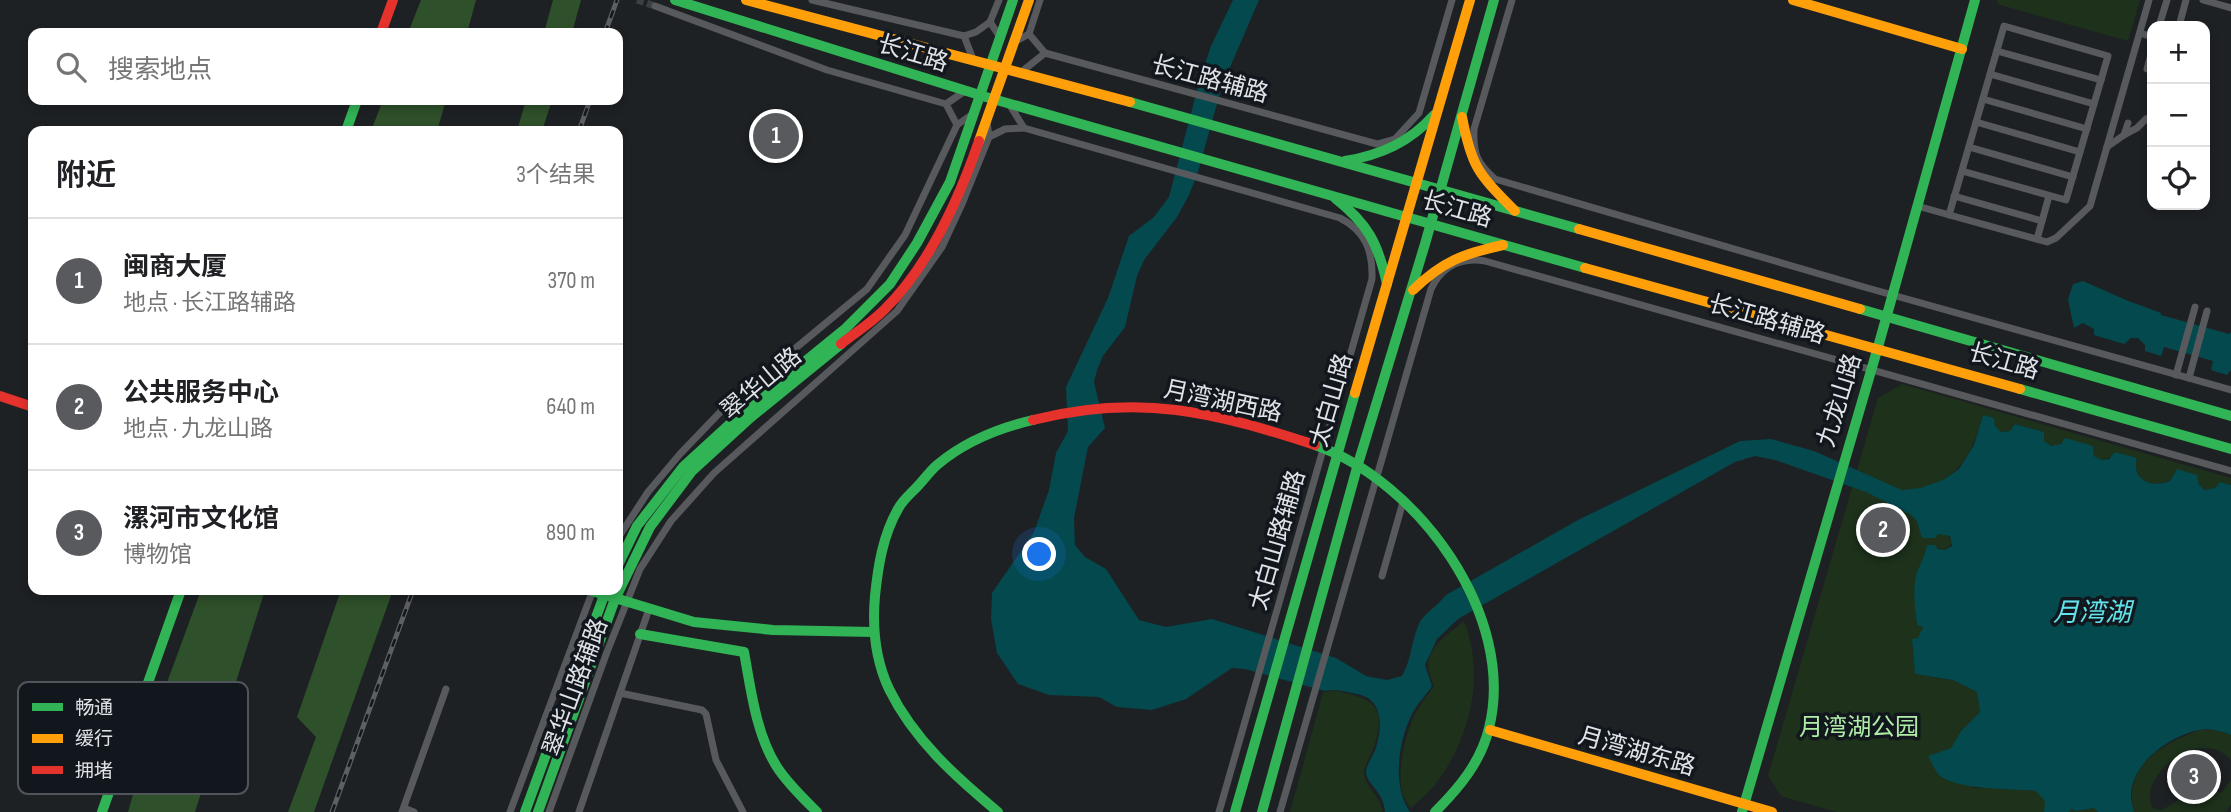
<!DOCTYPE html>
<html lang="zh">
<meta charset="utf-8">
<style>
:root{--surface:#fff;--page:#f6f6f6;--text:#202124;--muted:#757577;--line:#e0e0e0;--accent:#585a5e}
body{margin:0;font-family:"Sofia Sans Condensed","Noto Sans SC",sans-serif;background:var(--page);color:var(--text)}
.controls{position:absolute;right:21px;top:21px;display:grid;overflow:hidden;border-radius:14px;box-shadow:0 4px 10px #0003}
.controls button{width:63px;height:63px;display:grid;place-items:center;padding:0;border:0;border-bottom:2px solid var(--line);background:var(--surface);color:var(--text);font:35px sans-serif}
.you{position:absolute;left:1040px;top:555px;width:24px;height:24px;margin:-18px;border:5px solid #fff;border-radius:50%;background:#1a73e8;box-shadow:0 0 0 10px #1a73e833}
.badge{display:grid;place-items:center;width:46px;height:46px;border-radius:50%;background:var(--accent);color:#fff;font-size:23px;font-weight:700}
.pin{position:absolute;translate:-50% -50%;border:4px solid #fff;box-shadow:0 2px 7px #0006}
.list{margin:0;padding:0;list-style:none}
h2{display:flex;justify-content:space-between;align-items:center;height:91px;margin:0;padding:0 28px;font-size:30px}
h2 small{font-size:23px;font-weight:400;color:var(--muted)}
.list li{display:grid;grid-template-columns:46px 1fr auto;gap:21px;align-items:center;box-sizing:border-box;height:126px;padding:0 28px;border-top:2px solid var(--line)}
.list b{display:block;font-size:26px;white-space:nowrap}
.list p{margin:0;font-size:23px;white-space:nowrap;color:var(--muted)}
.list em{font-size:23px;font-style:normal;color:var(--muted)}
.icon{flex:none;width:38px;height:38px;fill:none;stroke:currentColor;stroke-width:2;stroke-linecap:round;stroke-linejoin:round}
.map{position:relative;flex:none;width:2231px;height:812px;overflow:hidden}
.search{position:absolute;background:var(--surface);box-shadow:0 4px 10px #0003;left:28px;top:28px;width:595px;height:77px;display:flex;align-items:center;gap:18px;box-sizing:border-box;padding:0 24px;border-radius:14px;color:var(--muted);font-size:26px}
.panel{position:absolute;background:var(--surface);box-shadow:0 4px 10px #0003;left:28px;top:126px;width:595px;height:469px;border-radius:14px}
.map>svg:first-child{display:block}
</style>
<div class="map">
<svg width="2231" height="812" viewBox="0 0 2231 812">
<rect width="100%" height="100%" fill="#1e2124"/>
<g fill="#1d311b">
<polygon points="1998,0 2140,0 2128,41 1997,4"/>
<path d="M1902,384l329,94v7l-11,-3 -7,8c-9,0 -14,-2 -16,-11l-20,-9 -7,11c-18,7 -39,0 -33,-23l-24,-2 -11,4 -8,-4 -1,-10 -30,-4c-6,5 -13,6 -19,-1l-1,-9 -28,-8 -5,7 -9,1 -4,-2 -4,-8 -10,-7c-9,29 -14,48 -40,65l-8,58 3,-4h9l6,8 -8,8 -18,-5 -5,20 1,61 -5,13h-6l3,35 38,6 24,12 3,20 -19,19 -10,18 -23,7 46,32 27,-1 36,4c14,17 36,21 57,17l4,4h-262l-55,-16 -13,-20 110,-378z"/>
<path d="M1464,621c21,53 7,114 -26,160 -7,10 -18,19 -27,27 -20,-20 -7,-67 2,-90 5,-11 14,-22 21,-32 -2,-6 -6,-15 -6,-22 2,-19 23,-32 36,-43z"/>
<path d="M1333,690c39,9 55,13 41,57 -3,8 -10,18 -10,26 0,12 17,24 19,39h-93l33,-119z"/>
<path d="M2199,730h18l14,5v25c-32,-37 -98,20 -77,49l8,1 27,-16 33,-2 9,-12v24l-5,8h-92c-12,-47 28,-67 65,-82z"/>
</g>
<g fill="#2e502a">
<polygon points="421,0 476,0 467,33 408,33"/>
<polygon points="553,0 581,0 572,33 544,33"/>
<polygon points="383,100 446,100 437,131 371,131"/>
<polygon points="526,100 552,100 542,131 517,131"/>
<polygon points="201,590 265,590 195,812 128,812 158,707"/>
<polygon points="341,590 393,590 314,812 288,812 316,737 297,717"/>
</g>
<g fill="#03494d">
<path d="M1233,0h26l-37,86 -25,89 -8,20 -12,22 -33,43 -7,16 -12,51 -22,29 -6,14 -3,12 11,46 -17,19 -14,71 1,27 10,12 21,12 33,51 27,7 46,-8 124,39 30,18 21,4 15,-4c10,-17 10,-41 19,-56 6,-8 18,-16 25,-25l132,-75 162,-79 31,-2 43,12 88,39 18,-2 23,-8 16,-11 15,-24 9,-30 11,3 1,8 6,6 9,-1 5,-7 29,8v9l7,5 10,-2 4,-6 28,8 1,10 8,4 7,-1 6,-7 22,6c-6,23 15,30 33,23l7,-12 20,6 2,10 6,5 10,-2 5,-6 11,3v250c-10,-4 -21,-7 -32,-5 -29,6 -68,33 -68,66 0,5 2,11 3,16h-36l-4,-4 -18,3 -5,-2 -2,3h-25l1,-11 -9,-10c-25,-3 -78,0 -97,-16 -4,-4 -8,-14 -11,-19l23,-8 10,-17 19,-19 -3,-20 -24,-12 -38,-6 -3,-35 6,-1 5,-11 -6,-2c-2,-17 -5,-37 0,-53 4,-9 8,-17 10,-27h8l3,4 7,1 7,-4 -2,-10 -12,-2 -2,4h-14l-5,-17 -7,-7 -44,-22 -91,-32 -20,-4 -20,6 -277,157 -21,20 -12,26 7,21c-6,9 -15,18 -20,28 -14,28 -20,72 -2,98h-25c-1,-20 -18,-28 -19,-39 0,-8 7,-17 10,-25 6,-21 8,-49 -19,-54 -11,-2 -21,-6 -32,-3l-80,-22 -13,-1 -46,31 -34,11 -35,-3 -18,-10 -50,-2 -31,-11 -21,-31 -6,-34 1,-26 42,-61 15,-42 7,-37 12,-22 -2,-44 42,-89 21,-62 25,-19 15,-20 31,-118 11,-33z"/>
<polygon points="2083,281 2126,300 2161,313 2161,315 2229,334 2231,332 2231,370 2227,375 2211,370 2213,361 2164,347 2161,356 2145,351 2145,345 2138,338 2131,338 2124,344 2094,335 2094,329 2083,323 2074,328 2068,300 2073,284"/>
</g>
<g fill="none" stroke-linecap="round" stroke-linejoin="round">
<polyline stroke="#3b3e42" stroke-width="7" stroke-dasharray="7 3.5" stroke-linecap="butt" points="637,0 655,6"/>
<g stroke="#57595c" stroke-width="7">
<polyline points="812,0 964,36 973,59"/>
<polyline points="999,0 990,22 1000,37"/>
<path d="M1512,0l-38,129c-1,25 3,34 21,50l369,108 367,103"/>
<polyline points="2203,0 2231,8"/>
<polyline points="655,6 827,70 946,104 965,91"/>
<polyline points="2159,26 2167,0"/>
<polyline points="2179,26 2186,0"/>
<polyline points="2140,33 2152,37"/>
<polyline points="1029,34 1045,53"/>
<polyline points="964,36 976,32 990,22"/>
<polyline points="1014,42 1029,34 1040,0"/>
<polyline points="1997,51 2101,80"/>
<polyline points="2147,69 2152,51"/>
<polyline points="1020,73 1045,53 1377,144 1395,139 1419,113 1452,0"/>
<polyline points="1990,74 2094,104"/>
<polyline points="1983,99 2087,129"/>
<polyline points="946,104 957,125"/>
<path d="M1009,104l15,24 316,90c26,13 33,34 32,61l-153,533"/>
<polyline points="1976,122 2080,152"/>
<polyline points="2124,135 2137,128 2146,119"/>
<polyline points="989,137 1005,129 1024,128"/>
<polyline points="1969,147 2073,177"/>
<polyline points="2107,147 2124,135 2128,123"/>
<polyline points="1954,196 2042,221"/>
<polyline points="1917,206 2047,242 2056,238 2090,206 2149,0"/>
<path d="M1949,215c18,-63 37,-126 55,-189l104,30 -42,144 -104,-29"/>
<polyline points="2037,239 2049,196"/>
<polyline points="2176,375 2195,307"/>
<polyline points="2189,378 2207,311"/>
<polyline points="618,538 648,492 680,454 728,404 867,289 905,235 957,125 974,113"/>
<polyline points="1382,576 1403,502"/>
<polyline points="620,693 702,710 706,714 716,760 743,812"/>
<polyline points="404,808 414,812"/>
<polyline points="402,812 446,689"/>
<polyline points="510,812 593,590"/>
<polyline points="549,812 607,652 640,569 671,521 714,473 897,311 942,247 962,204 989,137 987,121"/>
<polyline points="579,812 649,609"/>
<path d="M1280,812l151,-523c11,-23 29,-32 54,-28l746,210"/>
</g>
<g stroke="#30b455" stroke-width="10">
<polyline points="675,0 986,97 1585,268"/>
<polyline points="1130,102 1579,229"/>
<polyline points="346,131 357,100"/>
<path d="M1345,161c36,-6 65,-19 89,-46"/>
<path d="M1335,198c33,26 43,45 52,86"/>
<polyline points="1860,309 2231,416"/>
<polyline points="2020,389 2231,449"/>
<path d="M1315,445c103,36 202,171 174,283 -8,34 -30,60 -54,84"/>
<polyline points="618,565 637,526 683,467 743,412 846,328 890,284 917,243 950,182 1013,0"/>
<polyline points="592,591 694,622 773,630 873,632"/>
<path d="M640,634l104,18c7,38 12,82 33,115 11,17 26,31 40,45"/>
<polyline points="102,812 181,590"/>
<polyline points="525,812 606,590"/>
<polyline points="538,812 615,599 650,527 692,471 750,418 841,344"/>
<path d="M998,812c-42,-35 -84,-72 -109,-123 -14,-30 -17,-60 -14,-93 3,-30 8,-61 23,-87 4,-8 11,-14 17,-20 8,-8 14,-17 22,-24 26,-22 62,-37 96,-45"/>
<polyline points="1235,812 1355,393"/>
<polyline points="1262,812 1358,464 1425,244 1494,0"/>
<polyline points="1742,812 1878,347 1975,0"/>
</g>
<g stroke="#ff9f0a" stroke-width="10">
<polyline points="746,0 1130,102"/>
<polyline points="1793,0 1962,49"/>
<path d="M1462,117c10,52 17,57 53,94"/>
<polyline points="979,141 1029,0"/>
<polyline points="1579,229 1860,309"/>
<polyline points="1585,268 2020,389"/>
<path d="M1413,290c30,-29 50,-36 90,-45"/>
<polyline points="1355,393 1470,0"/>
<polyline points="1490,730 1772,812"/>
</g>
<g stroke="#e5322d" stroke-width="10">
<polyline points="381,33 393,0"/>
<path d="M841,344c14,-11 30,-21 43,-34 44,-43 75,-111 95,-169"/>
<polyline points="0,396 33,407"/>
<path d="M1033,420c106,-27 181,-8 282,25"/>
</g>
<defs>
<g id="rail">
<polyline points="605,33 617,0"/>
<polyline points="579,131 590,100"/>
<polyline points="332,812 413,590"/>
</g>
</defs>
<use href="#rail" stroke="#5d5f62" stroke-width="5"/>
<use href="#rail" stroke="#12171e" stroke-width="2.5" stroke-dasharray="8" stroke-linecap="butt"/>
</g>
<g text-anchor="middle" stroke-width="7" stroke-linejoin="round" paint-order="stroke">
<g font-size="24" fill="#e0e4e9" stroke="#12171e">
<text transform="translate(913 53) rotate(17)" y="8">长江路</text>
<text transform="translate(1210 79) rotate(15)" y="8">长江路辅路</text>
<text transform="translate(1457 209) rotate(16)" y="8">长江路</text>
<text transform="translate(1767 319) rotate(16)" y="8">长江路辅路</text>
<text transform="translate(2004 361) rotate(16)" y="8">长江路</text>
<text transform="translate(761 383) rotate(-40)" y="8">翠华山路</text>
<text transform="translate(1331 400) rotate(-74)" y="8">太白山路</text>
<text transform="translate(1839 400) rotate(-73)" y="8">九龙山路</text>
<text transform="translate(1223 401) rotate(12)" y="8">月湾湖西路</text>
<text transform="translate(1277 540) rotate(-74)" y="8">太白山路辅路</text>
<text transform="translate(575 687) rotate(-70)" y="8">翠华山路辅路</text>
<text transform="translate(1637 751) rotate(16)" y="8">月湾湖东路</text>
</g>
<g font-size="24" fill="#afeca6" stroke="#12171e">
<text x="1859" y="735">月湾湖公园</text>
</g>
<g font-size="26" font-style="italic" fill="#62e2ea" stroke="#12171e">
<text x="2092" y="621">月湾湖</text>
</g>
</g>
<rect x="18" y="682" width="230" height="112" rx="10" fill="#12171e" stroke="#50545b" stroke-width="2"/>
<rect x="32" y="703" width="31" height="8" fill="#30b455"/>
<rect x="32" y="734" width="31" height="9" fill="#ff9f0a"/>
<rect x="32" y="766" width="31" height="8" fill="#e5322d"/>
<g font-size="19" fill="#e0e4e9">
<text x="75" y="714">畅通</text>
<text x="75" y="745">缓行</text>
<text x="75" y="777">拥堵</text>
</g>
</svg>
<div class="controls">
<button>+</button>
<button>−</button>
<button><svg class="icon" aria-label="locate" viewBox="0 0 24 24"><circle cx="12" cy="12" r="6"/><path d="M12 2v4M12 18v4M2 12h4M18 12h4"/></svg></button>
</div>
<div class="you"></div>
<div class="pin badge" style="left:776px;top:136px">1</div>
<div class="pin badge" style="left:1883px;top:530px">2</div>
<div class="pin badge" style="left:2194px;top:777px">3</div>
<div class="search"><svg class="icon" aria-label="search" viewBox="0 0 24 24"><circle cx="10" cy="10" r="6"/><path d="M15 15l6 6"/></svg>搜索地点</div>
<section class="panel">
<h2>附近<small>3个结果</small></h2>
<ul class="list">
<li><span class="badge">1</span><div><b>闽商大厦</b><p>地点 · 长江路辅路</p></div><em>370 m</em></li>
<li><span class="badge">2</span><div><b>公共服务中心</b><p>地点 · 九龙山路</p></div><em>640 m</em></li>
<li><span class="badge">3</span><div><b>漯河市文化馆</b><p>博物馆</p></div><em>890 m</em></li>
</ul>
</section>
</div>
